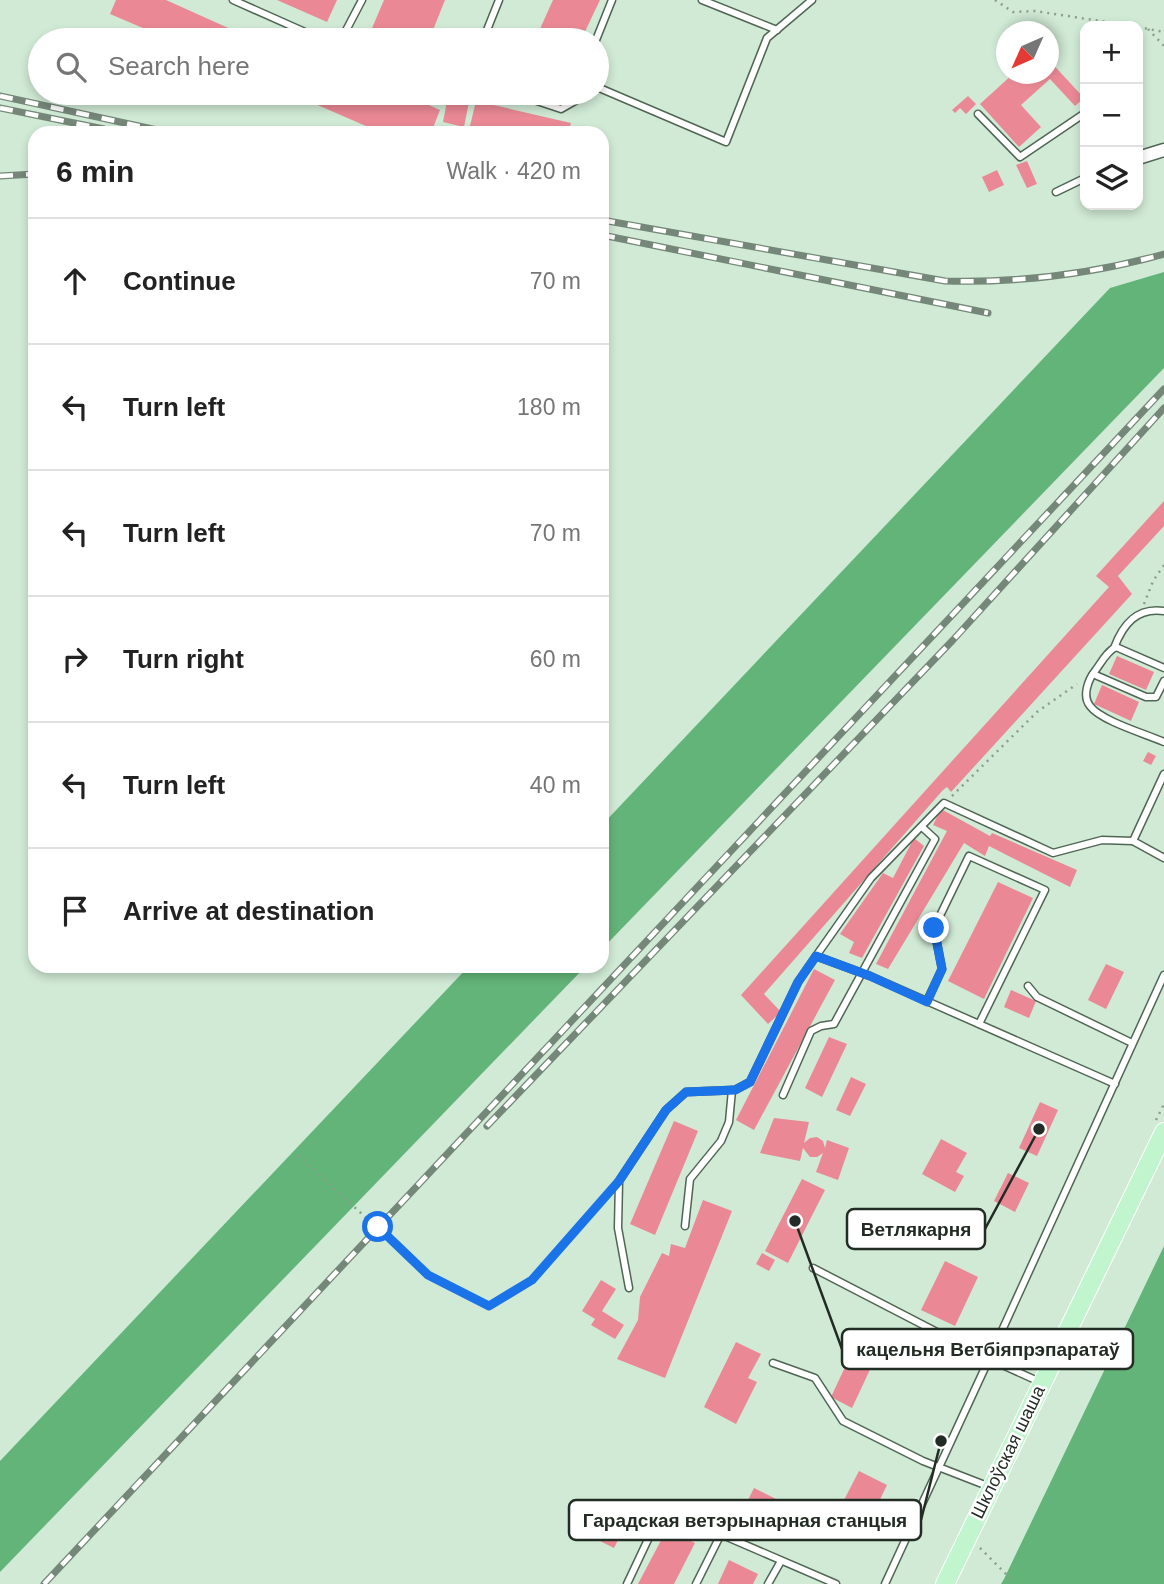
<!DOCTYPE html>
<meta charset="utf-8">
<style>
:root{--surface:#fff;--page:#f6f6f6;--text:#222;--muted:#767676;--line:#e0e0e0}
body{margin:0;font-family:Helvetica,sans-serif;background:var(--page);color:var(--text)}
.controls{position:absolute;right:21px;top:21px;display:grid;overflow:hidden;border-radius:14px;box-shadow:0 4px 10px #0003}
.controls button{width:63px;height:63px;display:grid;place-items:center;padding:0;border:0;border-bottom:2px solid var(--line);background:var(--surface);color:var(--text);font:35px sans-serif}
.compass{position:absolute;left:996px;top:21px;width:63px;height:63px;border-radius:50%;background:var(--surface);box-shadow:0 4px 10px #0003;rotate:225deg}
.stop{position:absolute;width:21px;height:21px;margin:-16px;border:5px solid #1a73e8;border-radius:50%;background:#fff}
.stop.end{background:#1a73e8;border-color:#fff;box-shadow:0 2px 7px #0008}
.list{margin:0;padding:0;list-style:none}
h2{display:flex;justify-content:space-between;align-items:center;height:91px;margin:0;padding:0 28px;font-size:30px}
h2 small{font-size:23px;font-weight:400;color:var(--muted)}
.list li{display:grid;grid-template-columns:46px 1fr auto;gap:21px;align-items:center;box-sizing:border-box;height:126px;padding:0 28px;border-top:2px solid var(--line)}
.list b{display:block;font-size:26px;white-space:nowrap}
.list em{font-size:23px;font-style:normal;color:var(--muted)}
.icon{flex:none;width:38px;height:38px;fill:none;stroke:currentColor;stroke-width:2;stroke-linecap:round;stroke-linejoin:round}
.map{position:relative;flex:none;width:1164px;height:1584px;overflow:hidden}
.search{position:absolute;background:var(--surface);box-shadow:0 4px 10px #0003;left:28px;top:28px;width:581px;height:77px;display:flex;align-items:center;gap:18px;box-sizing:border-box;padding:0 24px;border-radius:38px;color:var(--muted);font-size:26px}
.panel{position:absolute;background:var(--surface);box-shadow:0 4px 10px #0003;left:28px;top:126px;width:581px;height:847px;border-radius:21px}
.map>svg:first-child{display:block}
</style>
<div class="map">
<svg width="1164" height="1584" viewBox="0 0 1164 1584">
<rect width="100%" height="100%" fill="#d0ead5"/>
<g fill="#63b478">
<polygon points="1164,272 1164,368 602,949 602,825 1110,288"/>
<polygon points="469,966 586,966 0,1572 0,1461"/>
<polygon points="1164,1246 1164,1584 1001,1584 1004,1579"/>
</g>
<g fill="#ea8995">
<polygon points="116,0 166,0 255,40 171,40 110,14"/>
<polygon points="277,0 337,0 327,22"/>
<polygon points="384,0 445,0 429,40 367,40"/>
<polygon points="553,0 600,0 581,40 535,40"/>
<polygon points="1048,59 1084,98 1075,106 1050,79 1021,105 1041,127 1019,147 980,104 1013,74 1048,74"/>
<polygon points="309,93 402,93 440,110 431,133 382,133 306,100"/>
<polygon points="448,96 469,102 464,127 443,122"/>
<polygon points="968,96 976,104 966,114 960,108 955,113 952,110"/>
<polygon points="476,101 571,123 568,133 484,133 469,130"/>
<polygon points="1027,161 1037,184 1027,188 1016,165"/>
<polygon points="997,170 1004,185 989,192 982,177"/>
<polygon points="1164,501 1164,526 1118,576 1132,594 951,792 947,787 943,790 764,994 781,1012 768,1024 741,995 1109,587 1096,576"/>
<polygon points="1117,656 1154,672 1146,690 1109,674"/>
<polygon points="1102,685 1139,702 1131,721 1094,704"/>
<polygon points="1148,752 1156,756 1151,765 1143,761"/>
<polygon points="941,809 990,836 992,833 1077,870 1070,887 989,846 985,856 964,843 888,969 876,964 947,831 933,825"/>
<polygon points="914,838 924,846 862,958 849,953 854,942 840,934 883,873 893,878"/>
<polygon points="998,882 1033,898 984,999 948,981"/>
<polygon points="1106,964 1124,972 1106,1009 1088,1000"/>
<polygon points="814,969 835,980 754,1130 736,1120"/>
<polygon points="1011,990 1036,1001 1029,1018 1004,1007"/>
<polygon points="829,1037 847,1044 822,1097 805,1088"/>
<polygon points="851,1077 866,1084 850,1116 836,1110"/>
<polygon points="1040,1102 1058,1110 1037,1156 1019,1148"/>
<polygon points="774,1118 809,1122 804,1143 810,1138 817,1137 823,1141 825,1148 827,1140 849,1148 838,1180 816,1172 823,1153 817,1157 810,1157 803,1148 800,1161 760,1153"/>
<polygon points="674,1121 698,1131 655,1235 630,1224"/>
<polygon points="941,1139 967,1153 956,1172 964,1176 955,1192 922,1174"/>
<polygon points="1008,1173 1029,1183 1015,1212 994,1201"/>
<polygon points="802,1179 825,1190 788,1263 765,1251"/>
<polygon points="703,1200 732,1211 665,1378 617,1359 638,1320 640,1297 662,1253 669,1256 671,1244 685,1248"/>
<polygon points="762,1253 775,1260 769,1271 756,1264"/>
<polygon points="945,1261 978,1277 955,1326 921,1310"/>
<polygon points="601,1280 616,1289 602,1311 624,1325 615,1339 591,1325 595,1319 582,1311"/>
<polygon points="736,1342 761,1354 748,1378 757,1382 736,1424 704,1407"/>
<polygon points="854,1348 875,1359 852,1408 831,1397"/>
<polygon points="859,1471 887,1485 873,1514 844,1500"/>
<polygon points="754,1488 786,1504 775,1526 743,1510"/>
<polygon points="613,1500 633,1510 614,1548 594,1538"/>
<polygon points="667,1529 695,1543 674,1584 638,1584"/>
<polygon points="729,1560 758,1574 753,1584 718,1584"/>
</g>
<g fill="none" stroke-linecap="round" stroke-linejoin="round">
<defs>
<g id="lane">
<polyline points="233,0 323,40"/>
<polyline points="702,0 777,30"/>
<polyline points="341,40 362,0"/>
<polyline points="483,40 499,0"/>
<polyline points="596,40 612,0"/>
<polyline points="597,87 726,142 767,38 812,0"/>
<polyline points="513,93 561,109 589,93"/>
<polyline points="978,114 1020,157 1085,113"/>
<polyline points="1056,192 1085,178"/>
<path d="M1114,648c9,-24 23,-41 50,-37"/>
<path d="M1164,668l-48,-21c-9,4 -15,16 -21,24 -7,9 -13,25 -5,35 11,15 56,28 74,36"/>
<polyline points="1093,674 1146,697 1156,697 1164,681"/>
<polyline points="1164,774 1133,841 1164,858"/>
<polyline points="816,956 871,878 944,803 1053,853 1102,840 1133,841"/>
<polyline points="1028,986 1037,997 1132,1043"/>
<polyline points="927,1001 942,969 934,928 969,856 1045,890 979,1024"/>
<polyline points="783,1095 811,1031 821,1026 834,1024 935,839 922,827"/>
<polyline points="685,1226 690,1179 721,1141 729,1122 732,1090"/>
<polyline points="813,1268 989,1359 1164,975"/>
<polyline points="629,1288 618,1228 619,1181 666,1110 686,1092 735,1090 750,1082 798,982 816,956 870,976 1115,1084"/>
<polyline points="773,1363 815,1378 843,1421 923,1461 990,1487"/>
<polyline points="627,1584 652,1531 669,1512 836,1584"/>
<polyline points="696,1584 721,1534"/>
<polyline points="768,1584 781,1561"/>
<polyline points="885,1584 989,1359 1040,1382"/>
</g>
<polyline id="street" points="1138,158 1164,150"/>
<polyline id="primary" points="945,1584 1164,1132"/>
</defs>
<use href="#lane" stroke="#506654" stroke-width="9"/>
<use href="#street" stroke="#506654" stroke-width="15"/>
<use href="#primary" stroke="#fff" stroke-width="20"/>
<g stroke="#8c9f8f" stroke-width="2.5" stroke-dasharray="2 5" stroke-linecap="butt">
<polyline points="995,0 1013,12 1035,11 1133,26"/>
<polyline points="1138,27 1164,32"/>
<polyline points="1148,29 1164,46"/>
<polyline points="1144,604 1153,581 1164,565"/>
<polyline points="952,796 1037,712 1077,684"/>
<polyline points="1156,1120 1164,1104"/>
<polyline points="298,1155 428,1275 489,1306 532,1280 608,1194"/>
<polyline points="980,1548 1011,1579 1012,1584"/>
</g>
<use href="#lane" stroke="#fff" stroke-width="6"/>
<use href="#street" stroke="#fff" stroke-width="12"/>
<use href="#primary" stroke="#c0f5cd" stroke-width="18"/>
<defs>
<g id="rail">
<polyline points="0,96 171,133"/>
<polyline points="0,108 104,129"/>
<polyline points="0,176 35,174"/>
<path d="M602,220l343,61c74,2 147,-7 219,-27"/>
<polyline points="602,235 988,313"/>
<polyline points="487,1126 953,640 1164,408"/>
<polyline points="44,1584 1164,389"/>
</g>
</defs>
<use href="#rail" stroke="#758779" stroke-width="7"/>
<use href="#rail" stroke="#fff" stroke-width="4.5" stroke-dasharray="13" stroke-linecap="butt"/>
</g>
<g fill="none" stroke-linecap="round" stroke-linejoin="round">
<polyline stroke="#1a73e8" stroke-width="9" points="378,1227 428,1275 489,1306 532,1280 619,1181 666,1110 686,1092 735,1090 750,1082 798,982 816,956 870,976 927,1002 942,969 934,928"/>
</g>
<g text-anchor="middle" stroke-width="5" stroke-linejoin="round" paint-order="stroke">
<g font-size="18" fill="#222c24" stroke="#fff">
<text transform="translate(1008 1452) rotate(-64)" y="6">Шклоўская шаша</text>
</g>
</g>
<path fill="none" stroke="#222c24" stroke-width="2.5" d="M1039 1129L985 1229M795 1221L842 1349M941 1441L921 1520"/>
<g fill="#222c24" stroke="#fff" stroke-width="2.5">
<circle cx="1039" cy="1129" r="7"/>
<circle cx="795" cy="1221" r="7"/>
<circle cx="941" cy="1441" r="7"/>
</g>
<g fill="#fff" stroke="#222c24" stroke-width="2.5">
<rect x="847" y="1209" width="138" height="40" rx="7"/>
<rect x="842" y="1329" width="291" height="40" rx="7"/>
<rect x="569" y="1500" width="352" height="40" rx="7"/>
</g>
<g font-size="19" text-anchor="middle" font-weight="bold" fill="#222c24">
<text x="916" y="1236">Ветлякарня</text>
<text x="988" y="1356">кацельня Ветбіяпрэпаратаў</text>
<text x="745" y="1527">Гарадская ветэрынарная станцыя</text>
</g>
</svg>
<div class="controls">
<button>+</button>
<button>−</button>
<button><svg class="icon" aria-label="layers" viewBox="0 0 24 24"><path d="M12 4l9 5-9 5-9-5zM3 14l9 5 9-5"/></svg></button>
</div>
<svg class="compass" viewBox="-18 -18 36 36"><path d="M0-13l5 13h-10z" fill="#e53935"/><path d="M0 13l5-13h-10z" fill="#767676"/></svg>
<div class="stop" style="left:378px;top:1227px"></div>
<div class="stop end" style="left:934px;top:928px"></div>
<div class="search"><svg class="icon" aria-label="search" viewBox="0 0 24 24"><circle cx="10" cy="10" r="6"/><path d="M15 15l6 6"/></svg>Search here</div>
<section class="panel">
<h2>6 min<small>Walk · 420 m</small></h2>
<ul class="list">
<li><svg class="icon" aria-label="ahead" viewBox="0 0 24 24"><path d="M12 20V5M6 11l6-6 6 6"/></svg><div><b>Continue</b></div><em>70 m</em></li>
<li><svg class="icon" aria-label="left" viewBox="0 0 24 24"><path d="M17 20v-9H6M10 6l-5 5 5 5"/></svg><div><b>Turn left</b></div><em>180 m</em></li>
<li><svg class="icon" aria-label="left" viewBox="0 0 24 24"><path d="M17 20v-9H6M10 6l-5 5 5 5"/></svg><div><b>Turn left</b></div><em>70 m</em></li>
<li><svg class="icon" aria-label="right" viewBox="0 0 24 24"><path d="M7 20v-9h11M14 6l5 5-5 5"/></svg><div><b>Turn right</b></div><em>60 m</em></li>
<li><svg class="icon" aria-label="left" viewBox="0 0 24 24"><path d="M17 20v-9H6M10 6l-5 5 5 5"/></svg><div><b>Turn left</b></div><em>40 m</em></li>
<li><svg class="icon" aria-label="arrive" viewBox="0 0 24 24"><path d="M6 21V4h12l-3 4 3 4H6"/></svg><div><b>Arrive at destination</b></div></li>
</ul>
</section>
</div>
